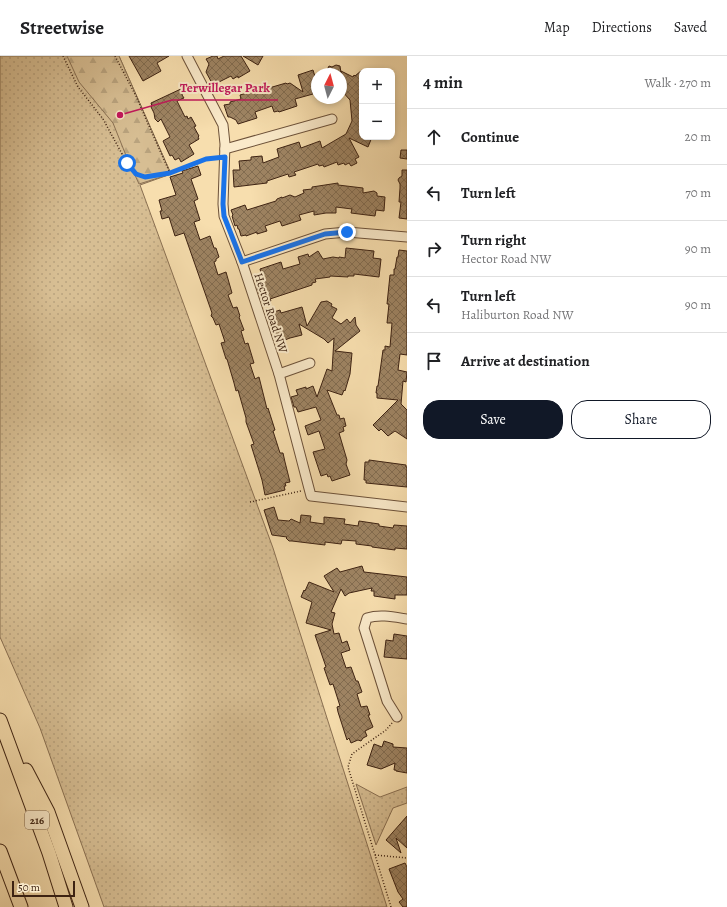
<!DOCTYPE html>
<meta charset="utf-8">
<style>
:root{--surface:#fff;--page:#f6f6f6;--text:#202124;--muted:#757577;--line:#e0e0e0;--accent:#111827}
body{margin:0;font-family:Alegreya,serif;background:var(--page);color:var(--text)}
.controls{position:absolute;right:12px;top:12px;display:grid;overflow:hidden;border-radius:8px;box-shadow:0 2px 6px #0003}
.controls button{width:36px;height:36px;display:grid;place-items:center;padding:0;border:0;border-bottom:1px solid var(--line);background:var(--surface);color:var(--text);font:20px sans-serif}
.compass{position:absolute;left:311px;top:12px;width:36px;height:36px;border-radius:50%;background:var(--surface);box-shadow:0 2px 6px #0003;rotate:6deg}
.scale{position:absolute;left:12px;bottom:10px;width:63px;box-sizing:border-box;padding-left:4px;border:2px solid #3d2212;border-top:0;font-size:11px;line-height:14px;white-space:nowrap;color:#3d2212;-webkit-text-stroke:3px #faeaca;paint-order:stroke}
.stop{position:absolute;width:12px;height:12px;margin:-9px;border:3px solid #1a73e8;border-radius:50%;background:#fff}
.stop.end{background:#1a73e8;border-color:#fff;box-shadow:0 1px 4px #0008}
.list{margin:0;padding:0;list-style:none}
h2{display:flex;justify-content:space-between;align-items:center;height:52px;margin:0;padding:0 16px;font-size:17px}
h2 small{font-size:13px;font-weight:400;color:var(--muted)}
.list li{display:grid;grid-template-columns:26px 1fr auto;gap:12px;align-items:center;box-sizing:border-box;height:56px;padding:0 16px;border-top:1px solid var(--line)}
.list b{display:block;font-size:15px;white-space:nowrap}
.list p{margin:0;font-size:13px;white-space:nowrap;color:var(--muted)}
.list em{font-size:13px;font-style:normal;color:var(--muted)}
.actions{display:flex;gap:8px;padding:12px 16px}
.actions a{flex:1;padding:9px 0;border:1px solid var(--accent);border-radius:16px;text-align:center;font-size:14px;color:var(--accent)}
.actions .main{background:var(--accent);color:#fff}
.icon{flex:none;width:22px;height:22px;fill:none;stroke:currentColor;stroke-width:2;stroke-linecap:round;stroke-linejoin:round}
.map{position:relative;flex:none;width:407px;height:851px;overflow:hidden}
header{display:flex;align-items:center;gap:24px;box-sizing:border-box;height:56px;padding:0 20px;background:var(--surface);border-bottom:1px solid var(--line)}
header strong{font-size:19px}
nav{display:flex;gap:22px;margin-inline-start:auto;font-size:14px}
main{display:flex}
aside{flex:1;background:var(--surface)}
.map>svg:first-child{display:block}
</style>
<header>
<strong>Streetwise</strong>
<nav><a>Map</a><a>Directions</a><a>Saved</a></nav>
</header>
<main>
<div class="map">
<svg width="407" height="851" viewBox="0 0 407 851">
<defs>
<pattern id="grass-dots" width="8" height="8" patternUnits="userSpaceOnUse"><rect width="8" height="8" fill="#d7be93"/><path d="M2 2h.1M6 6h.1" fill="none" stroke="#b9a37e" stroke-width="1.8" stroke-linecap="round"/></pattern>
<pattern id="forest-firs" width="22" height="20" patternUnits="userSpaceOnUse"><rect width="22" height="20" fill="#d7be93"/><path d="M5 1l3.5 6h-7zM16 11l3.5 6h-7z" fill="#b9a37e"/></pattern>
<pattern id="building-cross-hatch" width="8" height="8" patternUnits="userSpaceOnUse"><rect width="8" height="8" fill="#9e8463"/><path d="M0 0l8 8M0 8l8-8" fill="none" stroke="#826c50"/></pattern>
</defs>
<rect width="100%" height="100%" fill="#f7deae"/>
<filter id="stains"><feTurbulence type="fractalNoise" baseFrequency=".005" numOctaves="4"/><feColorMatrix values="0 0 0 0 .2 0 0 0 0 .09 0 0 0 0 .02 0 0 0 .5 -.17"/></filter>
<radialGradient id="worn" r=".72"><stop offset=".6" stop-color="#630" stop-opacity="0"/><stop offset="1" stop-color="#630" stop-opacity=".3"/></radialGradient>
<g fill="url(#grass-dots)" stroke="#8a7052">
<polygon points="0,0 119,0 171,118 140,129 273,492 387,851 104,851 40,672 0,581"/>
<polygon points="356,728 380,741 407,731 407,747 393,752 376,789"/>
</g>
<polygon fill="url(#forest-firs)" stroke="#8a7052" points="67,0 119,0 171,118 139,128 125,97 113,67 79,26"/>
<g fill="url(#building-cross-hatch)" stroke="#3d2212">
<polygon points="129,0 169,0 157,7 161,15 143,25"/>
<polygon points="213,0 217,0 218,3 224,0 241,0 250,15 238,22 238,20 233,23 231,20 213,29 206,16 209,8 206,3"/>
<polygon points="243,0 263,0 258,9"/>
<polygon points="336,9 340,10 341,17 341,15 353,21 354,19 355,20 362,14 362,81 372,81 368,91 349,82 359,101 355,103 357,107 351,110 349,107 345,109 344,107 338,109 337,106 324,111 323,109 319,110 318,108 294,116 296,119 289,121 288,118 267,125 267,127 234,131 233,114 240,114 239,105 251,104 251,101 262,100 263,107 279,101 277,93 299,86 301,92 320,85 322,92 346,78 352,65 350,44 341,34 341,18 325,18 329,10 332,11"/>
<polygon points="313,14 317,27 317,33 312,34 313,38 295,43 297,50 279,56 278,55 274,56 272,50 255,56 257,62 238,68 236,64 230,61 228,61 224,49 230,48 230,46 241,43 240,39 269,31 269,32 286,27 287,28 290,27 303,36 298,19"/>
<polygon points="183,32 182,39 184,42 177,45 185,61 187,60 188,63 191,61 196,70 194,71 199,80 198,81 199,83 189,89 194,98 181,106 179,102 175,104 172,99 170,100 163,85 170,81 161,63 158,66 155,63 154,57 151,51 152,50 151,47"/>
<polygon points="401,94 407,94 407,103 400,102"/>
<polygon points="198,110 201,119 191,123 198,143 194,145 200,164 194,166 200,184 210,180 214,192 216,192 219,201 216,203 216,205 214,206 218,219 226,216 232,237 228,239 233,252 237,251 240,260 239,261 244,274 241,275 245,288 248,287 254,307 250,308 255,323 259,321 267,353 268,352 275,374 273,375 280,397 283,397 285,406 290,426 285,427 286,430 284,430 285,434 265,439 262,424 251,389 254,388 246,366 246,362 238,334 236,335 234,327 227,303 226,303 221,287 225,286 219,268 216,269 213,262 211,260 212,257 184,177 175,180 169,161 162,163 160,155 162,155 159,144 176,139 170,121 183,117 182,115"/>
<polygon points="402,114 407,114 407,163 399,162 401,146 399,146 400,132 400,128 398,124 399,122 402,120"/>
<polygon points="338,127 338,129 363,132 363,137 374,135 377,137 377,140 385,141 384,155 376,154 375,160 351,157 352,153 336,151 336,157 326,157 314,159 314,155 299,159 301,164 282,170 280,165 265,170 267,175 257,178 257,176 246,180 246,179 241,180 239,173 238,173 237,169 235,170 232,160 233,159 231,154 245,149 247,154 276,145 277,143 282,141 282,142 290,139 295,141 304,137 303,134 312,133 312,131"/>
<polygon points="346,192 374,195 373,202 381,203 379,221 354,218 354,220 348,220 348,221 330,220 330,221 315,223 316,226 312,227 312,229 270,243 271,245 263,248 256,229 257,228 256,227 263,225 260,213 281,206 283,213 300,208 298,201 308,198 309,201 318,195 323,203 333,201 339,202 339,201 345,202"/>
<polygon points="399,194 407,195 407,299 400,298 398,314 407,316 406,326 403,325 401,348 407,354 407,383 395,375 388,380 381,373 379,375 373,369 398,344 377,342 377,337 376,337 377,330 378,330 383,294 385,294 385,290 390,291 392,267 387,267 389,248 387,248 390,219 394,219 394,213 395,213 397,201 398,201"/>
<polygon points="327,245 332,248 331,250 337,253 332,262 341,268 347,263 350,267 355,261 356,269 360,275 335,295 352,297 350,318 345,335 344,334 342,339 327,334 337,359 339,359 340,363 344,362 346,370 343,371 344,375 339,377 347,404 346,408 350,419 332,425 330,420 328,421 327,418 321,420 313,396 325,393 319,375 308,379 305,370 321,364 316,351 298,356 296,351 294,351 291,341 298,339 296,334 306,331 306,333 313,330 317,341 327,313 332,315 334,282 328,287 324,283 299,268 302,279 290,282 277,287 268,263 272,261 271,257 280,254 281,257 302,251 307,270 321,246"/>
<polygon points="369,404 406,409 406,411 407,411 407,431 366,427 366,424 364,424 365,406 369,406"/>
<polygon points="274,451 278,464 289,465 291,463 300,467 301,459 311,460 310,466 324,468 324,461 345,463 344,468 358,470 359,465 379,468 379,470 393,472 394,469 407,470 407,493 395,492 395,494 372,491 372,490 356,488 356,485 342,484 341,488 325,486 325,489 292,485 289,485 286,482 287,481 272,479 264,454"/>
<polygon points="362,510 364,516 407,521 407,539 395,539 395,543 374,540 374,535 371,535 372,532 349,537 345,540 341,533 331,556 335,557 332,568 334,578 339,577 342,587 347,585 350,594 341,597 346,612 351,611 356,625 358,625 362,636 357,638 361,651 367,650 370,659 368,659 373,671 365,675 367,680 363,682 361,685 358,684 351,687 349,682 347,684 338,656 337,651 340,650 333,628 330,629 324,612 326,611 315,579 331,574 306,567 312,546 301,541 304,534 305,535 309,526 334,536 324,520 337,512 340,516"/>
<polygon points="394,578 407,580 407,603 384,601 386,584 393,585"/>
<polygon points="384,685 393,688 393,691 407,692 407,717 396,715 396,714 394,714 395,707 381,713 367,709 374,688 382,691"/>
<polygon points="407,760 407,792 396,782 401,797 386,784"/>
<polygon points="405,807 407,811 407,851 403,851 399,846 403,843 398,836 389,813"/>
</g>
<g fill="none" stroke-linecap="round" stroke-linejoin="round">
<defs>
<g id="minor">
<polyline points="187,0 223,69 225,88 223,148 224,160 242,206 279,318 311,440 407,451"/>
<polyline points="225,93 332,63"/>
<polyline points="242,206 325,178 347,176 407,181"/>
<polyline points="279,318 310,307"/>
<path d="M397,661l-10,-16 -23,-73 3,-10c13,-4 27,-1 40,1"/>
</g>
<g id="highway">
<polyline points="0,664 49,797 66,851"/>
<polyline points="26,714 48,756 82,851"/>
<polyline points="0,795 21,851"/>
</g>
</defs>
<use href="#minor" stroke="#6c5139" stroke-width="11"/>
<use href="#highway" stroke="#3d2212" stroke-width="15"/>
<g stroke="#3d2212" stroke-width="1.5" stroke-dasharray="1 2" stroke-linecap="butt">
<polyline points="63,0 78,31 103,63 127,107 136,118 145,121 170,117 206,103 217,101"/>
<polyline points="115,0 136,40 148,68 170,117"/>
<polyline points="250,446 301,435"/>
<polyline points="375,799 407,802"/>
<polyline points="391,851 348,711 352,698 386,674 392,667"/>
</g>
<use href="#minor" stroke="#faeaca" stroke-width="9"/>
<use href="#highway" stroke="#f7deae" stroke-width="13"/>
</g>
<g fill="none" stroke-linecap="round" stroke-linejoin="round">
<polyline stroke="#1a73e8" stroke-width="5" points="127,107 136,118 145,121 170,117 206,103 225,101 223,148 224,160 242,206 325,178 347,176"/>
</g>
<g text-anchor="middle" stroke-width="4" stroke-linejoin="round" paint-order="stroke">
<rect fill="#faeaca" stroke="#765e49" stroke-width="1" x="25" y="755" width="24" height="18" rx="3"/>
<g font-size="11" font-weight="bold" fill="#3d2212">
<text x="37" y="768">216</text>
</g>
<g font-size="12" fill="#3d2212" stroke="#faeaca">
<text transform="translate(271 257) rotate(72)" y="4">Hector Road NW</text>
</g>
</g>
<path fill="none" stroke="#c2185b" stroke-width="1.5" d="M120 59L172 44H278"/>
<circle fill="#c2185b" stroke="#faeaca" stroke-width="1.5" cx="120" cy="59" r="4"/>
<g font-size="13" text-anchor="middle" font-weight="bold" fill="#c2185b" stroke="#faeaca" stroke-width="4" stroke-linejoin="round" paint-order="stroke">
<text x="225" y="36">Terwillegar Park</text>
</g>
<rect width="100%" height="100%" filter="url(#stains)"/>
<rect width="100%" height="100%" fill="url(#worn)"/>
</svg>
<div class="controls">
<button>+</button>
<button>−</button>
</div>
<svg class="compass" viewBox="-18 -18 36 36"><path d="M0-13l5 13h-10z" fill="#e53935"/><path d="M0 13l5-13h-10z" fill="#757577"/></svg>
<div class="scale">50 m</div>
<div class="stop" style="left:127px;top:107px"></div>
<div class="stop end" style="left:347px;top:176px"></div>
</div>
<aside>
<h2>4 min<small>Walk · 270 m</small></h2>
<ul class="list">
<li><svg class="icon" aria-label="ahead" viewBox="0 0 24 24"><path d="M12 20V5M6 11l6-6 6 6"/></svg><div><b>Continue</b></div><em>20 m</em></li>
<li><svg class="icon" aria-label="left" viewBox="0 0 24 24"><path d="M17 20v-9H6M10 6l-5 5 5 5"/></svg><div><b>Turn left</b></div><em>70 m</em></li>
<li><svg class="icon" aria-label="right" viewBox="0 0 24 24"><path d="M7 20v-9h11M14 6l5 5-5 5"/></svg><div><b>Turn right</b><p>Hector Road NW</p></div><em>90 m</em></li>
<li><svg class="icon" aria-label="left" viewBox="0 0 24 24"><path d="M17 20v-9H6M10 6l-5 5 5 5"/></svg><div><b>Turn left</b><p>Haliburton Road NW</p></div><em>90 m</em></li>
<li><svg class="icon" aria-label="arrive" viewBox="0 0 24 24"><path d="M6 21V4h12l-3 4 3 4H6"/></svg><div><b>Arrive at destination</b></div></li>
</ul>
<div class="actions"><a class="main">Save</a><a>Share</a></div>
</aside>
</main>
